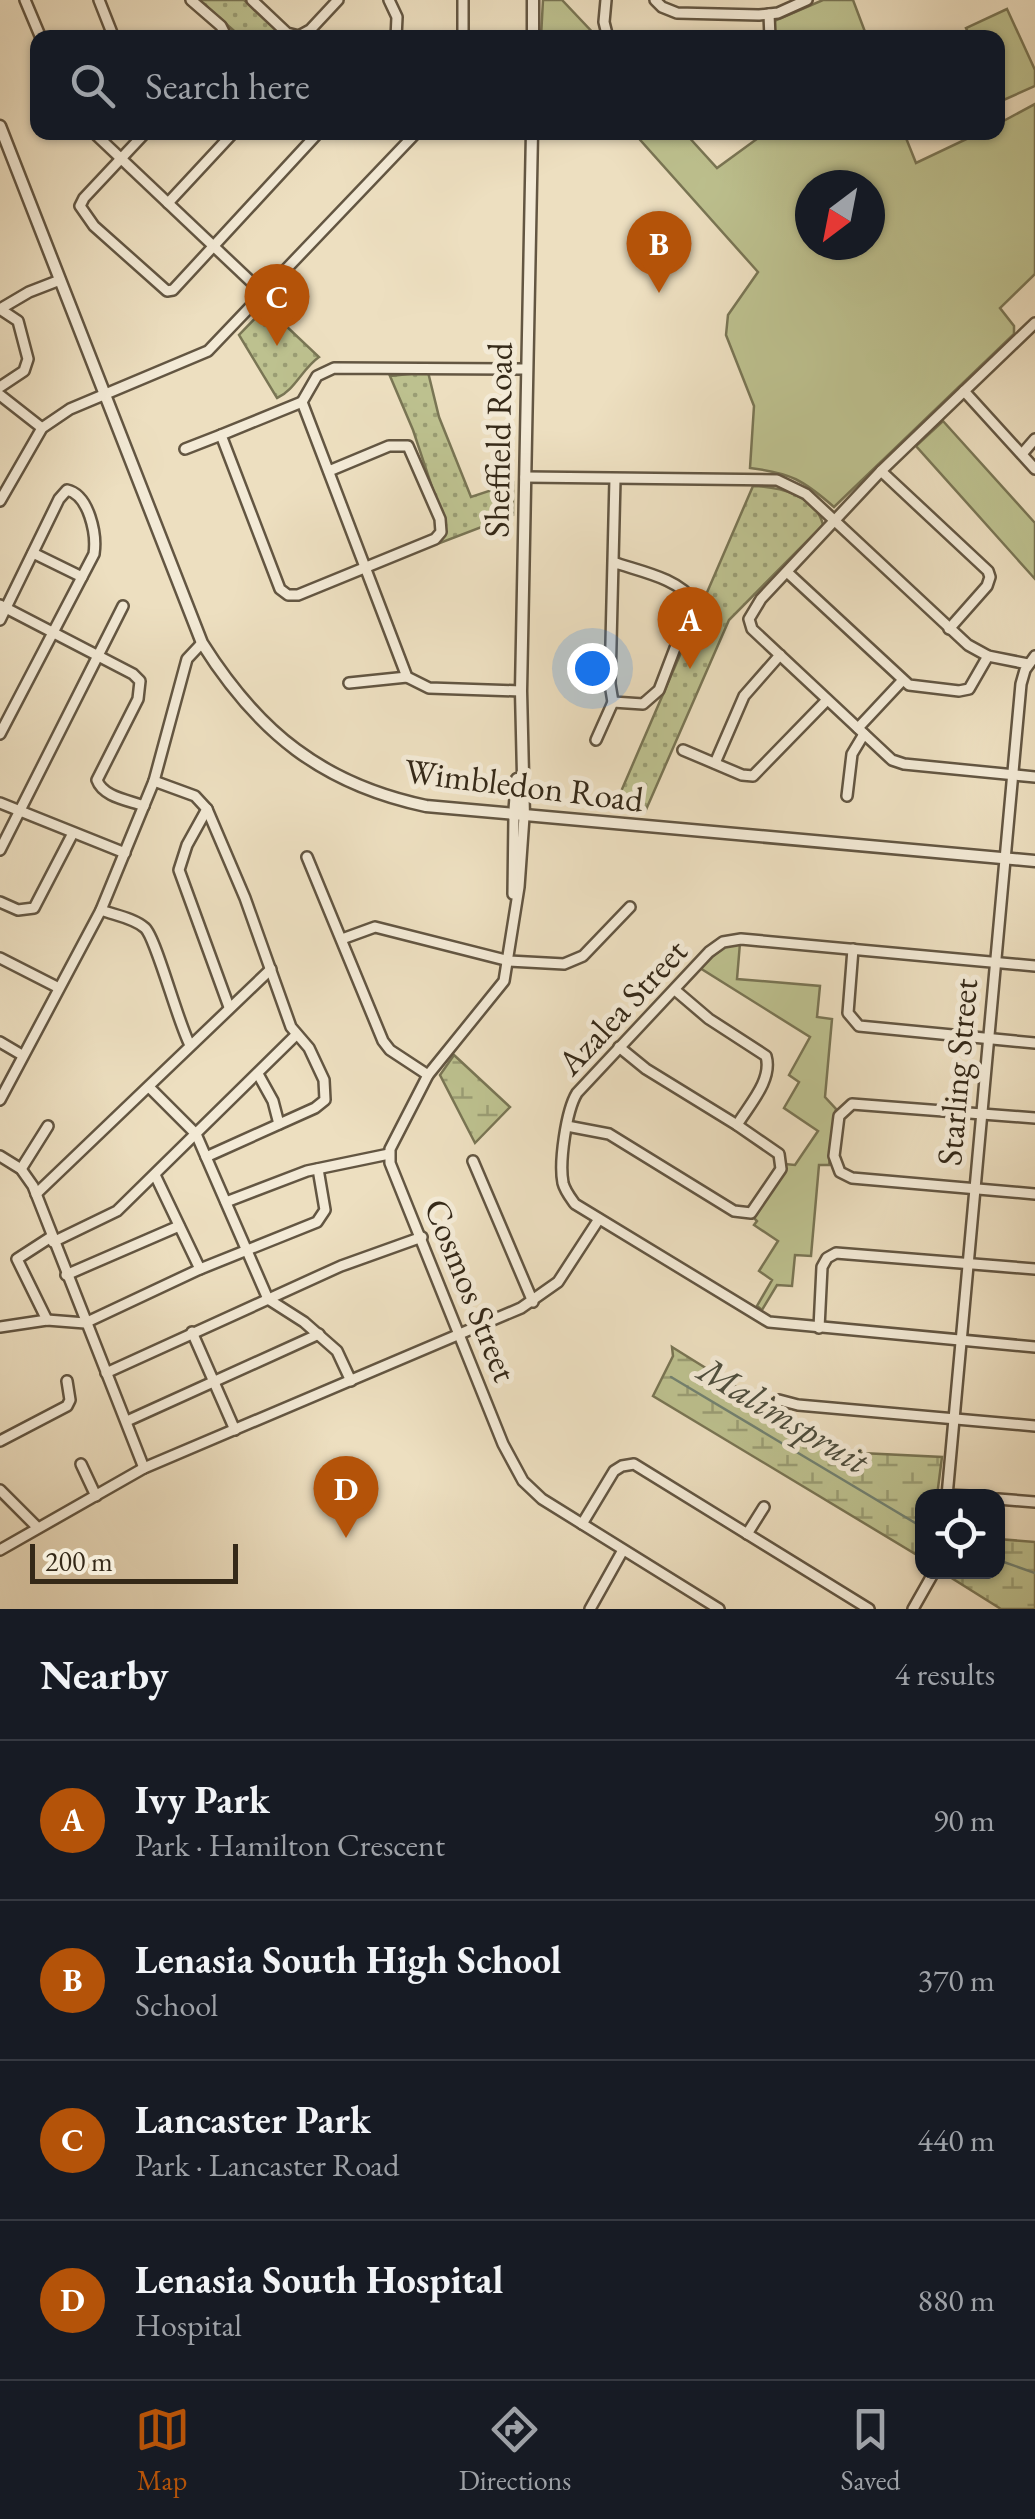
<!DOCTYPE html>
<meta charset="utf-8">
<style>
:root{--surface:#171b24;--page:#242831;--text:#f1f3f6;--muted:#9ea1a6;--line:#363941;--accent:#b45309}
body{margin:0;font-family:"EB Garamond",serif;background:var(--page);color:var(--text)}
.controls{position:absolute;right:30px;bottom:30px;display:grid;overflow:hidden;border-radius:20px;box-shadow:0 2px 8px #0004}
.controls button{width:90px;height:90px;display:grid;place-items:center;padding:0;border:0;border-bottom:2px solid var(--line);background:var(--surface);color:var(--text);font:50px sans-serif}
.compass{position:absolute;left:795px;top:170px;width:90px;height:90px;border-radius:50%;background:var(--surface);box-shadow:0 2px 8px #0004;rotate:212deg}
.scale{position:absolute;left:30px;bottom:25px;width:208px;box-sizing:border-box;padding-left:10px;border:5px solid #352918;border-top:0;font-size:28px;line-height:35px;white-space:nowrap;color:#352918;-webkit-text-stroke:8px #f3ead6;paint-order:stroke}
.you{position:absolute;left:592px;top:668px;width:35px;height:35px;margin:-25px;border:8px solid #fff;border-radius:50%;background:#1a73e8;box-shadow:0 0 0 15px #1a73e833}
.badge{display:grid;place-items:center;width:65px;height:65px;border-radius:50%;background:var(--accent);color:#fff;font-size:32px;font-weight:700}
.pin{position:absolute;translate:-50% -82px;filter:drop-shadow(0 2px 5px #0008)}
.pin::after{content:'';position:absolute;top:52px;width:35px;height:30px;background:inherit;clip-path:polygon(0 0,100% 0,50% 100%)}
.list{margin:0;padding:0;list-style:none}
h2{display:flex;justify-content:space-between;align-items:center;height:130px;margin:0;padding:0 40px;font-size:42px}
h2 small{font-size:32px;font-weight:400;color:var(--muted)}
.list li{display:grid;grid-template-columns:65px 1fr auto;gap:30px;align-items:center;box-sizing:border-box;height:160px;padding:0 40px;border-top:2px solid var(--line)}
.list b{display:block;font-size:38px;white-space:nowrap}
.list p{margin:0;font-size:32px;white-space:nowrap;color:var(--muted)}
.list em{font-size:32px;font-style:normal;color:var(--muted)}
.icon{flex:none;width:55px;height:55px;fill:none;stroke:currentColor;stroke-width:2;stroke-linecap:round;stroke-linejoin:round}
.map{position:relative;flex:none;width:1035px;height:1609px;overflow:hidden}
.search{position:absolute;background:var(--surface);box-shadow:0 2px 8px #0004;left:30px;right:30px;top:30px;height:110px;display:flex;align-items:center;gap:25px;box-sizing:border-box;padding:0 35px;border-radius:20px;color:var(--muted);font-size:38px}
.sheet{height:770px;background:var(--surface)}
nav{display:flex;justify-content:space-around;align-items:center;box-sizing:border-box;height:140px;border-top:2px solid var(--line);background:var(--surface);font-size:28px;color:var(--muted)}
nav a{display:grid;justify-items:center;gap:5px}
nav .on{color:var(--accent)}
.map>svg:first-child{display:block}
</style>
<div class="map">
<svg width="1035" height="1609" viewBox="0 0 1035 1609">
<defs>
<pattern id="wetland-marsh" width="20" height="14" patternUnits="userSpaceOnUse" patternTransform="scale(2.5)"><rect width="20" height="14" fill="#bdc18f"/><path d="M1 5h8M5 5V1M11 12h8M15 12V8" fill="none" stroke="#9a9d74"/></pattern>
<pattern id="park-dots" width="8" height="8" patternUnits="userSpaceOnUse" patternTransform="scale(2.5)"><rect width="8" height="8" fill="#bdc18f"/><path d="M2 2h.1M6 6h.1" fill="none" stroke="#9a9d74" stroke-width="1.8" stroke-linecap="round"/></pattern>
</defs>
<rect width="100%" height="100%" fill="#eddfc0"/>
<filter id="stains"><feTurbulence type="fractalNoise" baseFrequency=".002" numOctaves="4"/><feColorMatrix values="0 0 0 0 .2 0 0 0 0 .09 0 0 0 0 .02 0 0 0 .5 -.17"/></filter>
<radialGradient id="worn" r=".72"><stop offset=".6" stop-color="#630" stop-opacity="0"/><stop offset="1" stop-color="#630" stop-opacity=".3"/></radialGradient>
<g fill="#bdc18f" stroke="#797554" stroke-width="2.5" fill-rule="evenodd">
<polygon points="543,0 562,0 597,37 541,37"/>
<polygon points="823,0 853,0 867,37 774,38 774,21"/>
<polygon points="1007,9 1035,70 1035,86 999,102 998,38 970,37 966,28"/>
<path d="M1035,104v170l-35,34 14,18v8l-180,173c-31,-27 -43,-34 -84,-39l4,-62 -28,-71 2,-20 30,-43 -124,-139h51l32,35 48,-35h139l12,30 63,-30 19,-1v-8zM810,185h60v60h-60z"/>
<polygon points="943,421 1035,523 1035,579 916,446"/>
<polygon points="740,943 737,979 820,986 817,1017 832,1019 825,1097 836,1109 829,1165 819,1165 811,1256 795,1255 792,1286 777,1285 762,1310 757,1306 772,1280 759,1271 778,1241 754,1225 757,1221 753,1217 785,1164 795,1165 818,1131 784,1108 799,1082 789,1075 810,1037 700,968 724,946"/>
</g>
<g fill="url(#wetland-marsh)" stroke="#797554" stroke-width="2.5">
<polygon points="454,1055 510,1107 475,1143 440,1075"/>
<polygon points="672,1347 841,1452 942,1457 937,1496 922,1496 922,1558 653,1396 673,1356"/>
<polygon points="998,1539 1035,1542 1035,1609 1001,1609 942,1572 998,1572"/>
</g>
<g fill="url(#park-dots)" stroke="#797554" stroke-width="2.5">
<polygon points="199,0 244,0 286,37 241,37"/>
<path d="M266,307l53,50c-17,12 -24,33 -42,41l-38,-63z"/>
<polygon points="428,372 439,417 471,497 513,483 513,515 440,543 445,526 413,430 390,376"/>
<path d="M753,486c26,1 63,9 70,39l-94,95 -84,192 -32,-2z"/>
</g>
<g fill="none" stroke-linecap="round" stroke-linejoin="round">
<g stroke="#728272" stroke-width="2.5">
<polyline points="671,1377 922,1527"/>
<polyline points="998,1560 1035,1573"/>
</g>
<defs>
<g id="minor">
<polyline points="25,0 41,38"/>
<polyline points="99,0 114,38"/>
<polyline points="191,0 221,26 227,38"/>
<polyline points="252,0 287,33 299,36 310,30 338,0"/>
<polyline points="389,0 397,17 396,38"/>
<polyline points="463,0 463,38"/>
<polyline points="606,0 604,22 608,38"/>
<polyline points="655,0 662,7 677,13 759,15 778,13 807,0"/>
<polyline points="769,14 770,38"/>
<polyline points="93,132 264,294"/>
<polyline points="146,132 84,198 80,206 94,226 167,291 173,290 319,132"/>
<polyline points="168,203 234,132"/>
<polyline points="1035,323 881,471 761,599 749,619 752,629 892,760 904,764 1035,777"/>
<polyline points="0,387 24,371 28,359 18,321 0,309 29,292 60,280"/>
<polyline points="964,391 1035,469"/>
<polyline points="0,395 42,428"/>
<polyline points="302,402 221,435 280,589 288,595 298,595 435,539 441,532 440,519 408,446 389,446 329,471"/>
<polyline points="185,449 221,435"/>
<polyline points="1022,454 1035,439"/>
<polyline points="881,471 988,571 990,577 987,586 949,629"/>
<polyline points="525,477 777,480 806,494 968,645 988,656 1028,664"/>
<polyline points="0,501 42,428 70,409 208,351 417,132"/>
<polyline points="33,553 82,577"/>
<path d="M613,562c25,9 66,16 80,39l-34,89 -16,14 -30,-2 -3,-18 5,-205"/>
<polyline points="787,572 909,685 959,691 969,689 988,656"/>
<path d="M0,605l133,69 7,7 -2,18 -41,81c6,17 31,20 47,26"/>
<path d="M0,620l59,-121 8,-9c22,5 30,44 27,64l-94,180"/>
<polyline points="349,683 407,677"/>
<polyline points="521,691 429,688 407,677 302,402 317,376 334,368 527,369"/>
<polyline points="858,728 902,681"/>
<polyline points="596,740 613,702"/>
<polyline points="683,750 742,775 753,776 827,700"/>
<polyline points="715,763 744,696 780,655"/>
<polyline points="154,781 195,796 207,809 245,898 291,1027 309,1048 324,1080 325,1100 315,1108 206,1157"/>
<polyline points="847,796 852,754 864,734"/>
<polyline points="0,803 125,853"/>
<polyline points="207,809 187,845 179,870 229,1007"/>
<polyline points="524,817 519,887 504,981 428,1075 390,1149 390,1163 503,1444 523,1481 542,1499 719,1609"/>
<polyline points="0,850 123,606"/>
<polyline points="307,857 383,1041 390,1050 428,1075"/>
<polyline points="513,894 514,816"/>
<polyline points="0,902 18,910 34,908 73,833"/>
<path d="M101,910c13,5 33,8 44,18 11,10 33,95 45,117"/>
<polyline points="342,939 375,927 509,961 564,964 583,956 630,907"/>
<polyline points="853,949 848,1013 859,1026 1035,1043"/>
<polyline points="0,958 57,987"/>
<path d="M1035,966l-294,-27 -18,3 -14,10 -132,141c-11,18 -18,70 -14,90 2,8 7,14 12,21l194,118 266,25"/>
<path d="M675,990l34,29 57,37c7,24 -17,49 -29,69"/>
<polyline points="0,1042 22,1055"/>
<polyline points="258,1074 273,1101 279,1124"/>
<polyline points="149,1087 196,1134 268,1299 304,1322 337,1351 351,1381"/>
<polyline points="0,1100 101,910 154,781 187,659 202,643"/>
<polyline points="1035,1118 852,1104 839,1116 834,1156 840,1172 852,1178 1035,1194"/>
<polyline points="567,1126 609,1134 734,1211 751,1213 781,1169 779,1154 737,1125 646,1069 619,1047"/>
<polyline points="0,1156 21,1169 33,1186 144,1468"/>
<polyline points="473,1161 533,1302"/>
<polyline points="21,1169 48,1126"/>
<polyline points="155,1175 200,1269"/>
<polyline points="36,1194 271,969"/>
<polyline points="226,1202 307,1171 389,1154"/>
<polyline points="53,1242 117,1211 296,1035"/>
<polyline points="66,1275 179,1226"/>
<polyline points="47,1320 17,1259 51,1237"/>
<polyline points="0,1327 47,1320 85,1323 200,1269 317,1222 325,1210 318,1169"/>
<polyline points="819,1328 822,1267 827,1258 836,1253 1035,1269"/>
<polyline points="192,1332 235,1430"/>
<polyline points="106,1373 341,1266 422,1237"/>
<polyline points="779,1400 798,1405 1035,1426"/>
<polyline points="127,1421 319,1334"/>
<polyline points="0,1441 67,1406 70,1400 67,1381"/>
<polyline points="81,1464 96,1496"/>
<polyline points="0,1490 37,1527"/>
<polyline points="947,1495 969,1496"/>
<polyline points="947,1496 1021,684 1025,670 1035,656"/>
<polyline points="998,1499 1035,1502"/>
<polyline points="582,1524 614,1471 622,1466 634,1464 869,1609"/>
<polyline points="747,1534 764,1507"/>
<polyline points="0,1550 144,1468 521,1308 558,1282 599,1219"/>
<polyline points="590,1609 623,1550"/>
<polyline points="913,1609 934,1572"/>
</g>
<g id="tertiary">
<polyline points="533,0 533,38"/>
<path d="M0,126l202,517c56,89 120,141 224,163l609,55"/>
<polyline points="514,816 517,779"/>
<polyline points="524,817 521,691 532,132"/>
</g>
</defs>
<use href="#minor" stroke="#635642" stroke-width="14"/>
<use href="#tertiary" stroke="#635642" stroke-width="15"/>
<use href="#minor" stroke="#f3ead6" stroke-width="9"/>
<use href="#tertiary" stroke="#f3ead6" stroke-width="10"/>
</g>
<g text-anchor="middle" stroke-width="10" stroke-linejoin="round" paint-order="stroke">
<g font-size="35" fill="#352918" stroke="#f3ead6">
<text transform="translate(498 440) rotate(-89)" y="12">Sheffield Road</text>
<text transform="translate(524 785) rotate(7)" y="12">Wimbledon Road</text>
<text transform="translate(622 1007) rotate(-47)" y="12">Azalea Street</text>
<text transform="translate(957 1072) rotate(-85)" y="12">Starling Street</text>
<text transform="translate(471 1290) rotate(68)" y="12">Cosmos Street</text>
</g>
<g font-size="38" font-style="italic" fill="#4e4e3e" stroke="#f3ead6">
<text transform="translate(784 1415) rotate(31)" y="13">Malimspruit</text>
</g>
</g>
<rect width="100%" height="100%" filter="url(#stains)"/>
<rect width="100%" height="100%" fill="url(#worn)"/>
</svg>
<div class="controls">
<button><svg class="icon" aria-label="locate" viewBox="0 0 24 24"><circle cx="12" cy="12" r="6"/><path d="M12 2v4M12 18v4M2 12h4M18 12h4"/></svg></button>
</div>
<svg class="compass" viewBox="-18 -18 36 36"><path d="M0-13l5 13h-10z" fill="#e53935"/><path d="M0 13l5-13h-10z" fill="#9ea1a6"/></svg>
<div class="scale">200 m</div>
<div class="you"></div>
<div class="pin badge" style="left:690px;top:669px">A</div>
<div class="pin badge" style="left:659px;top:293px">B</div>
<div class="pin badge" style="left:277px;top:346px">C</div>
<div class="pin badge" style="left:346px;top:1538px">D</div>
<div class="search"><svg class="icon" aria-label="search" viewBox="0 0 24 24"><circle cx="10" cy="10" r="6"/><path d="M15 15l6 6"/></svg>Search here</div>
</div>
<section class="sheet">
<h2>Nearby<small>4 results</small></h2>
<ul class="list">
<li><span class="badge">A</span><div><b>Ivy Park</b><p>Park · Hamilton Crescent</p></div><em>90 m</em></li>
<li><span class="badge">B</span><div><b>Lenasia South High School</b><p>School</p></div><em>370 m</em></li>
<li><span class="badge">C</span><div><b>Lancaster Park</b><p>Park · Lancaster Road</p></div><em>440 m</em></li>
<li><span class="badge">D</span><div><b>Lenasia South Hospital</b><p>Hospital</p></div><em>880 m</em></li>
</ul>
</section>
<nav>
<a class="on"><svg class="icon" aria-label="map" viewBox="0 0 24 24"><path d="M3 6l6-2 6 2 6-2v14l-6 2-6-2-6 2zM9 4v14M15 6v14"/></svg>Map</a>
<a><svg class="icon" aria-label="directions" viewBox="0 0 24 24"><path d="M12 3l9 9-9 9-9-9zM9 14v-3h6M13 9l2 2-2 2"/></svg>Directions</a>
<a><svg class="icon" aria-label="saved" viewBox="0 0 24 24"><path d="M7 4h10v16l-5-4-5 4z"/></svg>Saved</a>
</nav>
